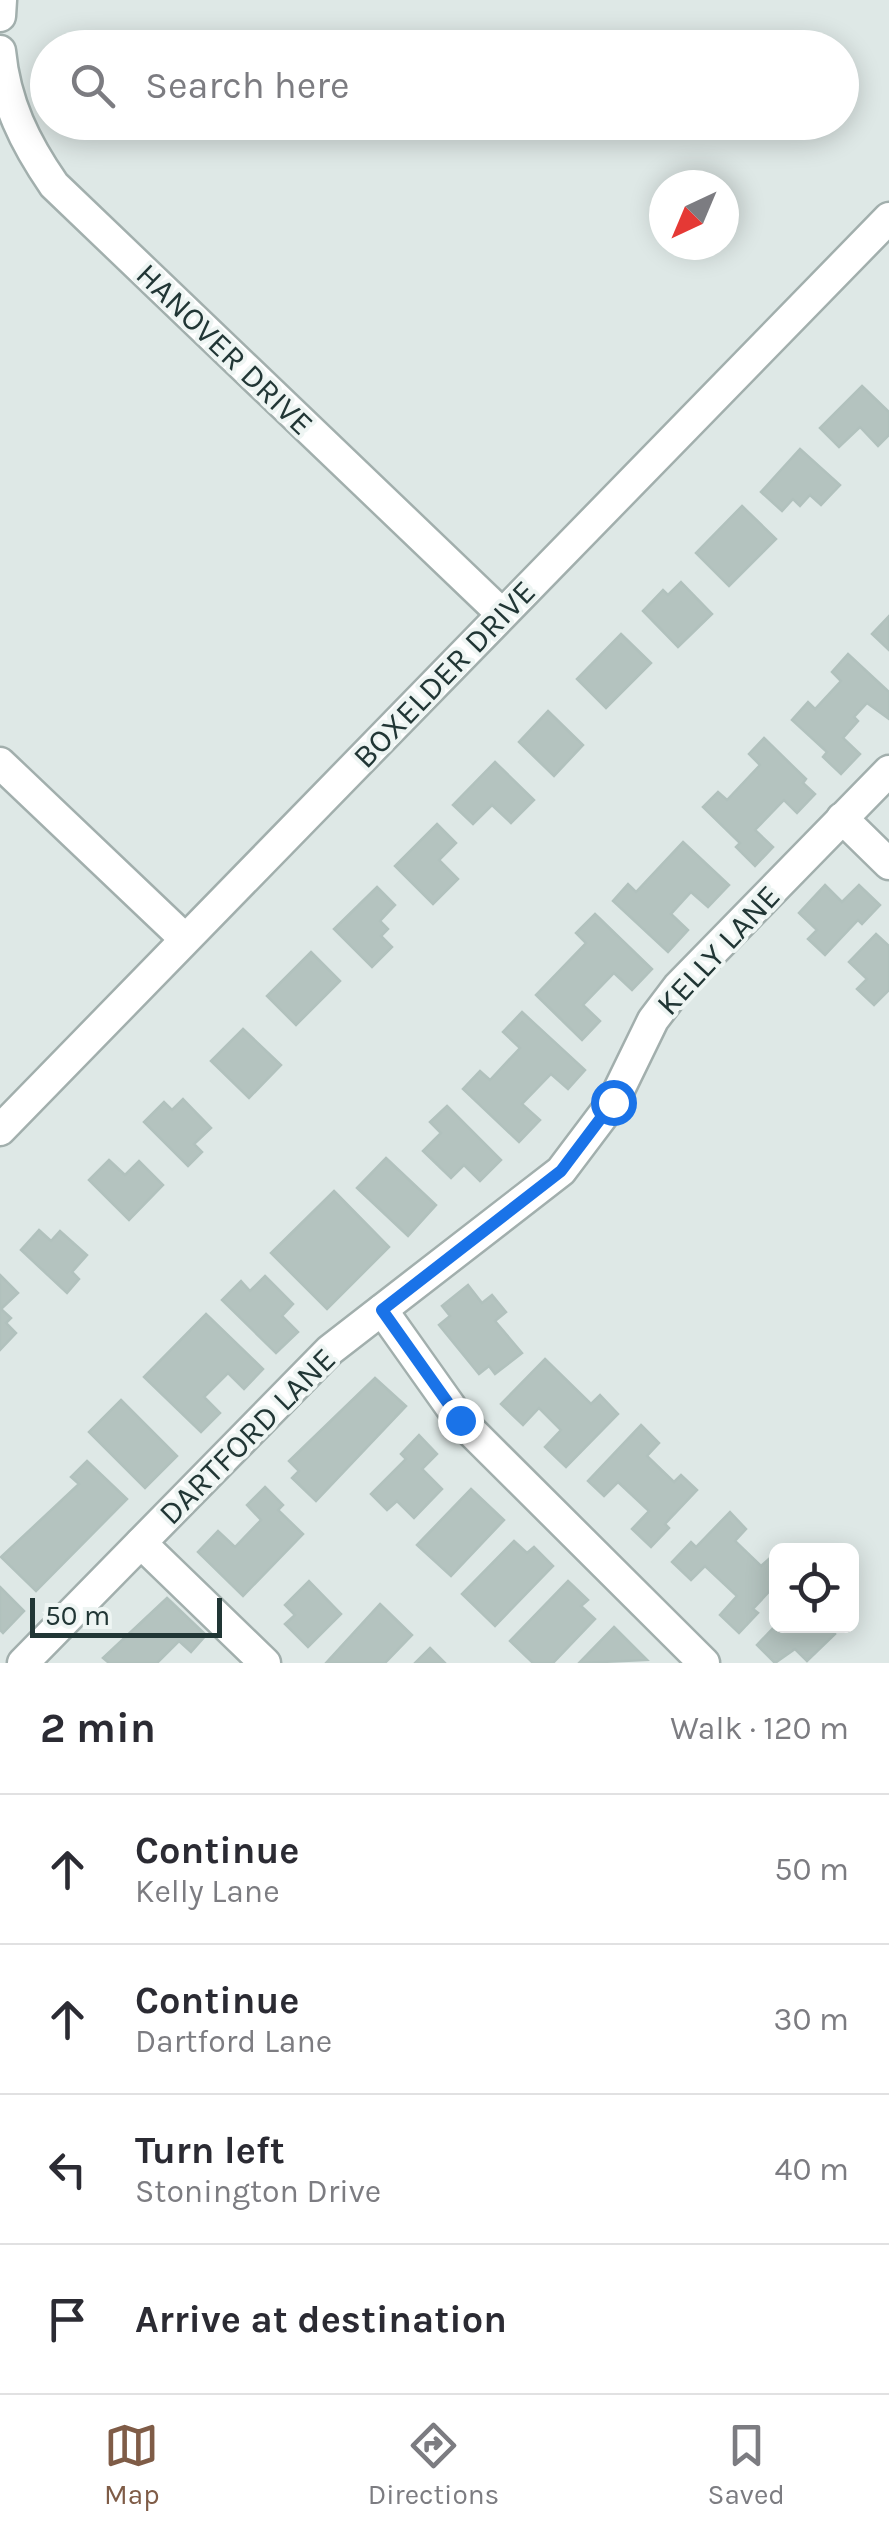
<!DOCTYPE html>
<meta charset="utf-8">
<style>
:root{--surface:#fff;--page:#f2f2f3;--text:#2b2b33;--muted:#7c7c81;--line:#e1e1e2;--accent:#7f5c47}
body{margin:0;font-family:Karla,sans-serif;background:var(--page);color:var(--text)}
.controls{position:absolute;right:30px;bottom:30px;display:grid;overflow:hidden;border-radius:15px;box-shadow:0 5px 25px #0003}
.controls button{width:90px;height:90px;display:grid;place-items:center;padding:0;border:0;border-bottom:2px solid var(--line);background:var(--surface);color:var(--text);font:50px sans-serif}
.compass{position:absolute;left:649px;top:170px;width:90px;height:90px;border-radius:50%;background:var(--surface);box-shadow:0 5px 25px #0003;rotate:224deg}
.scale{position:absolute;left:30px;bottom:25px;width:192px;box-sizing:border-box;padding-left:10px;border:5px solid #213635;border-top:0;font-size:28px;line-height:35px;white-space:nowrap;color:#213635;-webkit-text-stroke:8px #eef5f3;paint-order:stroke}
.stop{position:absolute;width:30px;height:30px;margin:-22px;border:8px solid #1a73e8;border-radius:50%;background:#fff}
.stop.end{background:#1a73e8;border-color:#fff;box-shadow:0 2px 10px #0008}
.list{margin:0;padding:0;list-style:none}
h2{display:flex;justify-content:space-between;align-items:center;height:130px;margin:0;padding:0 40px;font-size:42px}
h2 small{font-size:32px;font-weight:400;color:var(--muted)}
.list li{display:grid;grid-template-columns:65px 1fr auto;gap:30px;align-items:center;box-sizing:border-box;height:150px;padding:0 40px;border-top:2px solid var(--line)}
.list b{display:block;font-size:38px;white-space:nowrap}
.list p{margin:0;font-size:32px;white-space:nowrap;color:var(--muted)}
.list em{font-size:32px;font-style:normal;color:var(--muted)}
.icon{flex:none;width:55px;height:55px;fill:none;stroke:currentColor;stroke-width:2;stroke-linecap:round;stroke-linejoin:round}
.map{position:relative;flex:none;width:889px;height:1663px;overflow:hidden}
.search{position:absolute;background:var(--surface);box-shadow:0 5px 25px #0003;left:30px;right:30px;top:30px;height:110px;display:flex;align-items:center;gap:25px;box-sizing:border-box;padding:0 35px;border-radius:55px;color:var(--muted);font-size:38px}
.sheet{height:730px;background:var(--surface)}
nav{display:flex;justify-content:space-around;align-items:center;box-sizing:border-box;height:140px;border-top:2px solid var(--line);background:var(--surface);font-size:28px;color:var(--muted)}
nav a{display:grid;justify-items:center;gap:5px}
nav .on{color:var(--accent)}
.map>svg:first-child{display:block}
</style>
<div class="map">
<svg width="889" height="1663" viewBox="0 0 889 1663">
<rect width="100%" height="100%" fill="#dee8e6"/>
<g fill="#b4c3bf" stroke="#b1c1bd" stroke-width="2.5">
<polygon points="862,386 889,412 889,435 878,446 860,427 839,447 820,428"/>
<polygon points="800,449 840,485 821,505 810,495 800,506 793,499 782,511 761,492"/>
<polygon points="742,506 776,539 729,586 696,553"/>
<polygon points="681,582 712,614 678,647 643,611 663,590 668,595"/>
<polygon points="889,616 889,650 872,634"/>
<polygon points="621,634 651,663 606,708 577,679"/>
<polygon points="848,654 889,692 889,719 867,703 854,717 858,721 843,738 860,754 841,774 823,757 827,752 792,720 808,702 815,709 841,681 832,672"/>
<polygon points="548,711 583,745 554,776 519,742"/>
<polygon points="764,738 806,779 803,783 815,794 797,813 784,800 755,830 773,847 755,866 736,847 740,843 703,807 718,792 727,800 760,765 749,754"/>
<polygon points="495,762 534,800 511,823 492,805 473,824 453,805"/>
<polygon points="437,824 456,843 439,860 458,879 433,904 395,866"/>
<polygon points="683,842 729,885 708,907 691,892 671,914 688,930 668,952 613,901 628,884 636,892"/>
<polygon points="825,885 842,902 859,885 880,905 862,924 858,920 825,955 808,939 817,930 799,913"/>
<polygon points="377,887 395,905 380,921 388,929 381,936 392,947 372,967 334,929"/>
<polygon points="595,914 652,969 632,990 614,973 583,1005 600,1021 582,1040 536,995 586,943 576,933"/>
<polygon points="876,934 889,946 889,990 874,1005 857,989 867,979 849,962"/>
<polygon points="311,952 340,981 296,1025 267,996"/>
<polygon points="522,1012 585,1070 568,1089 551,1074 522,1104 540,1120 519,1142 463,1089 480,1071 490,1080 520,1048 503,1032"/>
<polygon points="243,1029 281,1065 249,1098 211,1061"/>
<polygon points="183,1099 211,1128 194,1144 202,1152 188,1166 144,1122 164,1102 172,1110"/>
<polygon points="447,1106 501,1160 480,1181 464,1165 451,1178 423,1151 441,1133 430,1122"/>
<polygon points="386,1158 436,1205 408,1236 357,1188"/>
<polygon points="109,1160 125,1175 139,1161 163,1185 129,1220 89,1180"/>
<polygon points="334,1191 389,1247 327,1309 271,1253"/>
<polygon points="39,1230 51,1241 60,1231 87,1255 72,1272 79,1279 67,1293 21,1250"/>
<polygon points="0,1275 18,1293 1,1309 11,1318 6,1323 16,1333 0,1350"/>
<polygon points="265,1276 293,1304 282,1316 298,1332 276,1353 222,1300 241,1281 250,1291"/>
<polygon points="468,1285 482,1303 492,1295 506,1312 495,1321 522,1353 495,1374 489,1366 479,1374 439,1325 450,1316 442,1306"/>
<polygon points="206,1314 263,1369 244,1389 228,1373 204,1397 220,1413 201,1432 144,1377"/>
<polygon points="545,1359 591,1404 600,1395 618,1414 566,1467 545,1447 561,1430 539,1408 523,1425 501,1404"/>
<polygon points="375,1378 406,1406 316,1501 292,1478 299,1471 289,1461"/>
<polygon points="121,1400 177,1456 145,1488 89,1432"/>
<polygon points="641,1425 659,1443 647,1456 674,1482 681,1475 697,1490 665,1524 669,1528 651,1547 632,1529 649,1511 618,1482 604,1496 588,1481"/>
<polygon points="419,1435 437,1454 422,1469 442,1489 414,1518 397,1501 387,1510 371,1494 406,1459 401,1454"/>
<polygon points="87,1461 127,1499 36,1591 1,1557 79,1484 71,1477"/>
<polygon points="265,1487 283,1505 278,1510 303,1534 243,1596 198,1552 218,1531 235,1547 261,1520 247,1505"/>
<polygon points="471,1489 504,1520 451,1576 417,1545"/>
<polygon points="730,1512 746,1529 735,1541 761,1566 770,1558 776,1564 776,1584 753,1609 758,1613 739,1633 720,1615 737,1596 705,1566 691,1580 672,1562 691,1542 696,1547"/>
<polygon points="514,1541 527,1553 534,1547 553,1566 495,1626 462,1594"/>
<polygon points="309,1581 341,1614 308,1647 285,1624 295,1615 285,1605"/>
<polygon points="568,1581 588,1600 581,1606 595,1619 553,1663 533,1663 510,1641"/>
<polygon points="0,1587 24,1611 3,1633 0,1630"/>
<polygon points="167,1598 206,1635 191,1652 179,1641 157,1663 109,1663 103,1658"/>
<polygon points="380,1604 412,1635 385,1663 326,1663"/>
<polygon points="776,1625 827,1626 835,1634 807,1661 795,1649 775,1663 757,1645"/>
<polygon points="614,1627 647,1660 579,1663"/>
<polygon points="430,1648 445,1663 415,1663"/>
</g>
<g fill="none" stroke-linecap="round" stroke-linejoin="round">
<defs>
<g id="minor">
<polyline points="0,16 1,0"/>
<path d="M0,51c5,52 25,92 54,134l448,429"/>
<polyline points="0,763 185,939"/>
<polyline points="842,818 889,864"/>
<polyline points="0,1130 889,218"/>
<polyline points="382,1310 460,1420 704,1663"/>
<polyline points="141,1543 265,1663"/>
<polyline points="23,1663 330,1350 561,1171 613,1102 653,1020 678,987 889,771"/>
</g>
</defs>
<use href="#minor" stroke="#a2afad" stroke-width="35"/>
<use href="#minor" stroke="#fff" stroke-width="30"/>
</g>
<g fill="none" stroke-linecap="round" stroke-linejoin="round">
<polyline stroke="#1a73e8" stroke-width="12" points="460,1420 382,1310 561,1171 613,1102"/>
</g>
<g text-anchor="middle" stroke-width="8" stroke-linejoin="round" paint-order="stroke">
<g font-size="32" fill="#213635" stroke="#eef5f3">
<text transform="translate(225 349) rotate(44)" y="11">HANOVER DRIVE</text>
<text transform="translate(444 674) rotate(-46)" y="11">BOXELDER DRIVE</text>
<text transform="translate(718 950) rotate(-47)" y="11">KELLY LANE</text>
<text transform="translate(247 1436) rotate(-45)" y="11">DARTFORD LANE</text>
</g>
</g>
</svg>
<div class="controls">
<button><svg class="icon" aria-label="locate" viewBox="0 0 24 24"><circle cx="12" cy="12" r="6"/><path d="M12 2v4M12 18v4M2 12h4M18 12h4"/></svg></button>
</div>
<svg class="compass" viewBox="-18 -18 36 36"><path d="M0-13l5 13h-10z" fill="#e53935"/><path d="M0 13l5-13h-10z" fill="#7c7c81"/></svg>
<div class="scale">50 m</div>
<div class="stop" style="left:613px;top:1102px"></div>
<div class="stop end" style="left:460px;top:1420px"></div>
<div class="search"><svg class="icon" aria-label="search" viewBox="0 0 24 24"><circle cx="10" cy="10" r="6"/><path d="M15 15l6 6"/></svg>Search here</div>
</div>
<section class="sheet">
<h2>2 min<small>Walk · 120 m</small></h2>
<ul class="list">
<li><svg class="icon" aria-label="ahead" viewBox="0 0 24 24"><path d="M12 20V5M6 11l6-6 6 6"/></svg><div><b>Continue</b><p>Kelly Lane</p></div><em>50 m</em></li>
<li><svg class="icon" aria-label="ahead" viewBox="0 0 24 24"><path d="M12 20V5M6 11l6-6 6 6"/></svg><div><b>Continue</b><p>Dartford Lane</p></div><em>30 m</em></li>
<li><svg class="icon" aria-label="left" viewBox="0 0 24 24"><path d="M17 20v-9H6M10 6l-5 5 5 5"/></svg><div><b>Turn left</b><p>Stonington Drive</p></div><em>40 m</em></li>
<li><svg class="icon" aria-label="arrive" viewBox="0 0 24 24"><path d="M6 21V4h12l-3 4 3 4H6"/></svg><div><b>Arrive at destination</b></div></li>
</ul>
</section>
<nav>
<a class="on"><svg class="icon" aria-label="map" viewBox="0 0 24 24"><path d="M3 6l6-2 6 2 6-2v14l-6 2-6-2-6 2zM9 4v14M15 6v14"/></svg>Map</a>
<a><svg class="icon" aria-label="directions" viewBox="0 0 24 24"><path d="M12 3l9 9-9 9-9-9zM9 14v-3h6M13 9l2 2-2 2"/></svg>Directions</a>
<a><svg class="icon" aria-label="saved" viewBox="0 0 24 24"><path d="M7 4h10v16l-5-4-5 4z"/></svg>Saved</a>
</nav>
